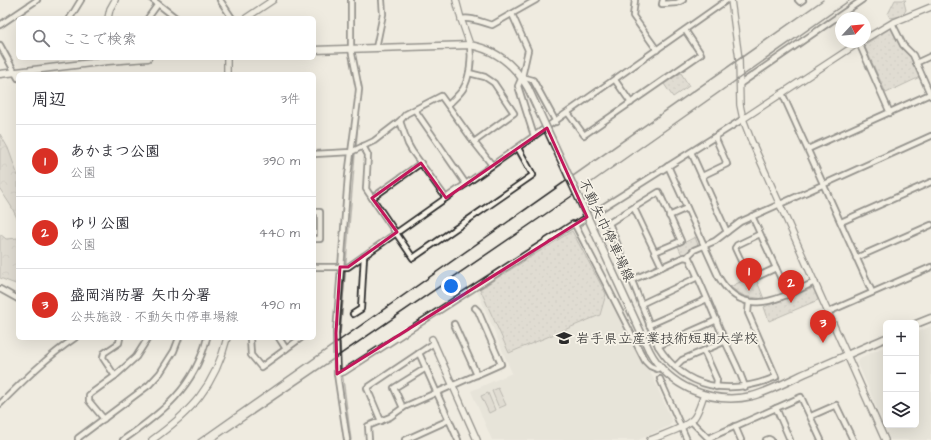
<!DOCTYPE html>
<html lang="ja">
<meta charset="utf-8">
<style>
:root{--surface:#fff;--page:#f7f7f7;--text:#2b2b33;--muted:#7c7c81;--line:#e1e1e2;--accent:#d93025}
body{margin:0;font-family:"Architects Daughter","Klee One",sans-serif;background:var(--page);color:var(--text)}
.controls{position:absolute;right:12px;bottom:12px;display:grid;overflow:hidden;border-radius:6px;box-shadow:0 4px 16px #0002}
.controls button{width:36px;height:36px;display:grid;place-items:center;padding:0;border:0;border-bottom:1px solid var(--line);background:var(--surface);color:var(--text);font:20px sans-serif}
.compass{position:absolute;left:835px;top:12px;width:36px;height:36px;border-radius:50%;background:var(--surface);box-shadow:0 4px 16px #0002;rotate:64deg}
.you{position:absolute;left:451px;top:286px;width:14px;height:14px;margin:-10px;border:3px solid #fff;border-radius:50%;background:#1a73e8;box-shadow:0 0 0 6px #1a73e833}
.badge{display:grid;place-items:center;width:26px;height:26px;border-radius:50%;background:var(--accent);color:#fff;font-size:13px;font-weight:700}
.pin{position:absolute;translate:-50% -33px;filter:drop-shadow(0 1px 2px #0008)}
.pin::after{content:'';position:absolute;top:21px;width:14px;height:12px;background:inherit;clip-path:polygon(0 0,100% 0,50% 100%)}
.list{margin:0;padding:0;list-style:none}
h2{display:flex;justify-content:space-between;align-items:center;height:52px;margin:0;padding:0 16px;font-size:17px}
h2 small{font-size:13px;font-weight:400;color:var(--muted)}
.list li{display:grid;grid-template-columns:26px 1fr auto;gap:12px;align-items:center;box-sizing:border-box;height:72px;padding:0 16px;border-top:1px solid var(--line)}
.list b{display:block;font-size:15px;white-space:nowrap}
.list p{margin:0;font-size:13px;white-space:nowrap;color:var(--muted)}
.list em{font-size:13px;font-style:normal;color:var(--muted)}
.icon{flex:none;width:22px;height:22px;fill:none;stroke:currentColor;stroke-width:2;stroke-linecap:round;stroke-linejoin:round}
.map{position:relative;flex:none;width:931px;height:440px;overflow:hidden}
.search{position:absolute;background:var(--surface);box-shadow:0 4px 16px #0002;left:16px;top:16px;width:300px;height:44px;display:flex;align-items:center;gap:10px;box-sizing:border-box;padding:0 14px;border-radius:6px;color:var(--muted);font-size:15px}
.panel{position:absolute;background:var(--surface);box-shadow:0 4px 16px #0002;left:16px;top:72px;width:300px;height:268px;border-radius:6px}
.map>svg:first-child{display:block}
</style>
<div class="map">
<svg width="931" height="440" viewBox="0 0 931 440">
<defs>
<pattern id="grass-dots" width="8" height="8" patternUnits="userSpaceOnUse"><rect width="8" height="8" fill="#cfcbc2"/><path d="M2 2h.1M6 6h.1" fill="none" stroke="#b2aea7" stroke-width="1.8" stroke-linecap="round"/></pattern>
<pattern id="forest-crowns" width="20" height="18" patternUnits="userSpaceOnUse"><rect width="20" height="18" fill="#cfcbc2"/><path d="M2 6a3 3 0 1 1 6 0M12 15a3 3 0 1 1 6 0" fill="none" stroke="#b2aea7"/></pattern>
</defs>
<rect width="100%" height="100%" fill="#efebe0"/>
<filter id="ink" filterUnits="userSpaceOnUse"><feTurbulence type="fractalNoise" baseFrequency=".025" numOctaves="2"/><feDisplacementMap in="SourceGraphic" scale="8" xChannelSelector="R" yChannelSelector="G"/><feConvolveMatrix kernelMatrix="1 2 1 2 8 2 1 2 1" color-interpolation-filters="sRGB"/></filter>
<g filter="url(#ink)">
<g fill="#dedbd1">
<polygon points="573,227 646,368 650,371 672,421 669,426 638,440 492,440 471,391 512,373 477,290"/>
<polygon points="931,326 931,440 890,440 858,363 860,358 886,346 886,425 916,425 916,333"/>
</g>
<g fill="url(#grass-dots)" stroke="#7d7b76">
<polygon points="895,0 906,0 904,2 906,10 902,16 890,18 888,14"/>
<path d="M891,28c11,16 22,31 31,48l-36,17 -22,-48z"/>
<polygon points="681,73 689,86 673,97 664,84"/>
<polygon points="572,231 606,294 600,315 509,353 480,289"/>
<polygon points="695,237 698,245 682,255 678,246"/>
<polygon points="746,279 750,283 757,281 764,299 744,296 730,287"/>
<polygon points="813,288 818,300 769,321 764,307"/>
</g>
<g fill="url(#forest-crowns)" stroke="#7d7b76">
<polygon points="0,134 8,148 18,176 18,220 11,206 0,189"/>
<polygon points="0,234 6,239 18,238 18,285 0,278"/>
</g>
<g fill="#cfcbc2" stroke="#7d7b76">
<polygon points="498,388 506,405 499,408 492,391"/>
<polygon points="488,393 495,410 489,413 481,396"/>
</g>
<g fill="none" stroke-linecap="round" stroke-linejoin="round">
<g stroke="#74726e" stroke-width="1.5">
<polyline points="356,147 359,105"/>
<polyline points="340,334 355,154"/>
<polyline points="340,342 341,364 351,440"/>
</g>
<defs>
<g id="minor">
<polyline points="153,0 176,18"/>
<polyline points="220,0 232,18"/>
<polyline points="635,0 633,16 657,50"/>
<polyline points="663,0 662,4 677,3 683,0"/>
<polyline points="798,0 800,2 803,0"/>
<polyline points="512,14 528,50 522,77 518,86 534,136"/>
<polyline points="70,18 81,0"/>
<polyline points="148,18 158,4"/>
<path d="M461,19c11,-2 20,3 31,6l44,-25"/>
<polyline points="892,23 903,45 913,55 931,96"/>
<polyline points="0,25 37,0"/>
<polyline points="859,43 890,113"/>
<polyline points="0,45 18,78"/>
<polyline points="376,48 383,14 382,0"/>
<polyline points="916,63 931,56"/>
<polyline points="469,73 485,77 494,83 514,113 474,142"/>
<polyline points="522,77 533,80 556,122"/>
<polyline points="615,80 631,103"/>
<polyline points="740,84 862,0"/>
<polyline points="782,93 872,292"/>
<path d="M448,105c5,-5 11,-10 15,-16 7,-12 9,-30 7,-44"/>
<polyline points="415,110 466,184"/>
<polyline points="568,113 584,135 701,54 685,30"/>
<polyline points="400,121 408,144 412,151 446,198"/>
<polyline points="363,146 368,155 366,189 413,258 533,175 518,148"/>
<polyline points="808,149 930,94"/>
<polyline points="691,152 727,232"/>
<polyline points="314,154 351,152 374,141 400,121 406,114 441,96 474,142 492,165"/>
<path d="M668,166l50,110c25,45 62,22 97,6"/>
<polyline points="702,176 727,164 715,137"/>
<polyline points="372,198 421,163"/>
<polyline points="634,208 662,267"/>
<polyline points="314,212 320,212 320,239 314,239"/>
<polyline points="669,216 687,208"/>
<polyline points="752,216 788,294"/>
<polyline points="841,222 931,182"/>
<polyline points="575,225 608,288 645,361 650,366 657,369 661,367"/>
<polyline points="760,234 737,245 735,248 750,280 776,268"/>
<path d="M655,252l26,-11 -22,-49 -50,31 49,123c27,44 72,50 118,31l-28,-64 1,-11"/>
<polyline points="687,257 694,250 715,241 740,222 931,136"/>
<polyline points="856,258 931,225"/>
<polyline points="314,267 348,267 727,0"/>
<path d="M632,280l52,-23 5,1c13,27 24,55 36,83 7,16 15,29 20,46"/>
<polyline points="0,289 18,299"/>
<polyline points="641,304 698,277"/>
<polyline points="828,312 931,267"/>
<polyline points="353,314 361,309 364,256"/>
<polyline points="454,324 477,375"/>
<polyline points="649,325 707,299"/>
<polyline points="250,338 251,355 261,367 301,338"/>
<polyline points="279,338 286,349"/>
<polyline points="658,346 717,320"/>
<polyline points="704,351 717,380 716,387"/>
<polyline points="419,353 458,440"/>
<polyline points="675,367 682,360 726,341"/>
<polyline points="337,374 344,372 573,224 575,225 743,119"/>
<polyline points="115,376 103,358 104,353 119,343 120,338"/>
<polyline points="660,379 687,440"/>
<path d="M0,404c24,-24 47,-47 75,-66"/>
<polyline points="403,408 394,388 426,368"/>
<polyline points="776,408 790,440"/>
<polyline points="811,416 836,405 853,440"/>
<polyline points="104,419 89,401 89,395 115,376 136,357 148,338"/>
<polyline points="381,421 367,388 434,343"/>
<polyline points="691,421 710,440"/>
<polyline points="735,426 741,440"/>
<polyline points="709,438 801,397 821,440"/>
<polyline points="78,440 78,438 149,385 160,373 174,351 179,338"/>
<path d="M123,440c40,-28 71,-52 84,-102"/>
<polyline points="347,440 337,374 336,333 348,176 358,99 359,89 351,49 351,0"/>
<polyline points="369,440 368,426 390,417 404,407 501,364 478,311 475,308"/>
<polyline points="405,440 449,420"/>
<polyline points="766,440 769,439 771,440"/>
</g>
<g id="tertiary">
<polyline points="456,0 461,19 470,45"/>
<polyline points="731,0 739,59 740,105 743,119 751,140 885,440"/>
<polyline points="108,18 110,9 115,0"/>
<polyline points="246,18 273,0"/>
<polyline points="865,39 892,23 931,7"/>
<polyline points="227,74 227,58"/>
<polyline points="743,119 860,42"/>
<polyline points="432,339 477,440"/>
<path d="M152,440c39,-28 63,-54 75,-102"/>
<path d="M650,440c12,-5 36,-12 44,-22 5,-7 7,-16 10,-23"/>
</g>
<g id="secondary">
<path d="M314,50l156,-5c27,5 45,20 58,43"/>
<polyline points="0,74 108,61 148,58"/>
<polyline points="916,324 931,318"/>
<path d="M649,350c19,37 63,55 103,46 19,-5 38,-16 56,-24 26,-11 52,-23 78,-34"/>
</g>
</defs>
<use href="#minor" stroke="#2b2b2b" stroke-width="8"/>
<use href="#tertiary" stroke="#2b2b2b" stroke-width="8"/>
<use href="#secondary" stroke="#2b2b2b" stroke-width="9"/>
<use href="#minor" stroke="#f7f3e8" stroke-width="4.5"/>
<use href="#tertiary" stroke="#f7f3e8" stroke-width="5.5"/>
<use href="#secondary" stroke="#f7f3e8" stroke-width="6"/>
<g stroke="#2b2b2b" stroke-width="1.5">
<polyline points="198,440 823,0"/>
<polyline points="215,440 569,198 850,0"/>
</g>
<defs>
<polyline id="secondary-bridge" points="528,88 649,350"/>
</defs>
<use href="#secondary-bridge" stroke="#2b2b2b" stroke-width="9" stroke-linecap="butt"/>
<use href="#secondary-bridge" stroke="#f7f3e8" stroke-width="6"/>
</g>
</g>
<path d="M0 0H931V440H0ZM547,128l40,89 -250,157 -1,-41 4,-66h8l49,-35 -25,-34 49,-35 25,35z" fill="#efebe0" fill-opacity=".55" fill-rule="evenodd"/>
<path fill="none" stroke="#c2185b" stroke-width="3" stroke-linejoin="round" d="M547,128l40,89 -250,157 -1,-41 4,-66h8l49,-35 -25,-34 49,-35 25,35z"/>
<defs>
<symbol id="university-bare" viewBox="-9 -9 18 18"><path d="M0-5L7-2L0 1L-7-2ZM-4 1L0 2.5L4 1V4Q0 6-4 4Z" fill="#2b2b2b" stroke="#f7f3e8" stroke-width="2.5" paint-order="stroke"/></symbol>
</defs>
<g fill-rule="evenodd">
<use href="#university-bare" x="553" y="327" width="22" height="22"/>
</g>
<g text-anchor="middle" stroke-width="3.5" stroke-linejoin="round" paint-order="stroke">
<g font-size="14" fill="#2b2b2b" stroke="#f7f3e8">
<text transform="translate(607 230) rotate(65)" y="5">不動矢巾停車場線</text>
</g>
<g font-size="14" fill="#2b2b2b" stroke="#f7f3e8" text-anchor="start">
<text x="576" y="343">岩手県立産業技術短期大学校</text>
</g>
</g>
</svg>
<div class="controls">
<button>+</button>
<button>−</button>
<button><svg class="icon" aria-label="layers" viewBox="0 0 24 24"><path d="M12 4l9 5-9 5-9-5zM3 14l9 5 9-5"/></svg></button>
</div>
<svg class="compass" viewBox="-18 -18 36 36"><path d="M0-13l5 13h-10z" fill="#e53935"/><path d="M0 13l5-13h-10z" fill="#7c7c81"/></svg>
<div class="you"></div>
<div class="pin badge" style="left:749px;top:291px">1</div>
<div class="pin badge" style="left:791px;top:303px">2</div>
<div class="pin badge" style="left:823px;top:343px">3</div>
<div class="search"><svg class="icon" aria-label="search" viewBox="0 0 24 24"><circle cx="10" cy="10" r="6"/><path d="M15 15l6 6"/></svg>ここで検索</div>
<section class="panel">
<h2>周辺<small>3件</small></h2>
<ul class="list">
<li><span class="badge">1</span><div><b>あかまつ公園</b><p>公園</p></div><em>390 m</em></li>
<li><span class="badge">2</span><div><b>ゆり公園</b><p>公園</p></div><em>440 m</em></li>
<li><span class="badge">3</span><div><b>盛岡消防署 矢巾分署</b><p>公共施設 · 不動矢巾停車場線</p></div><em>490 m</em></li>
</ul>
</section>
</div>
